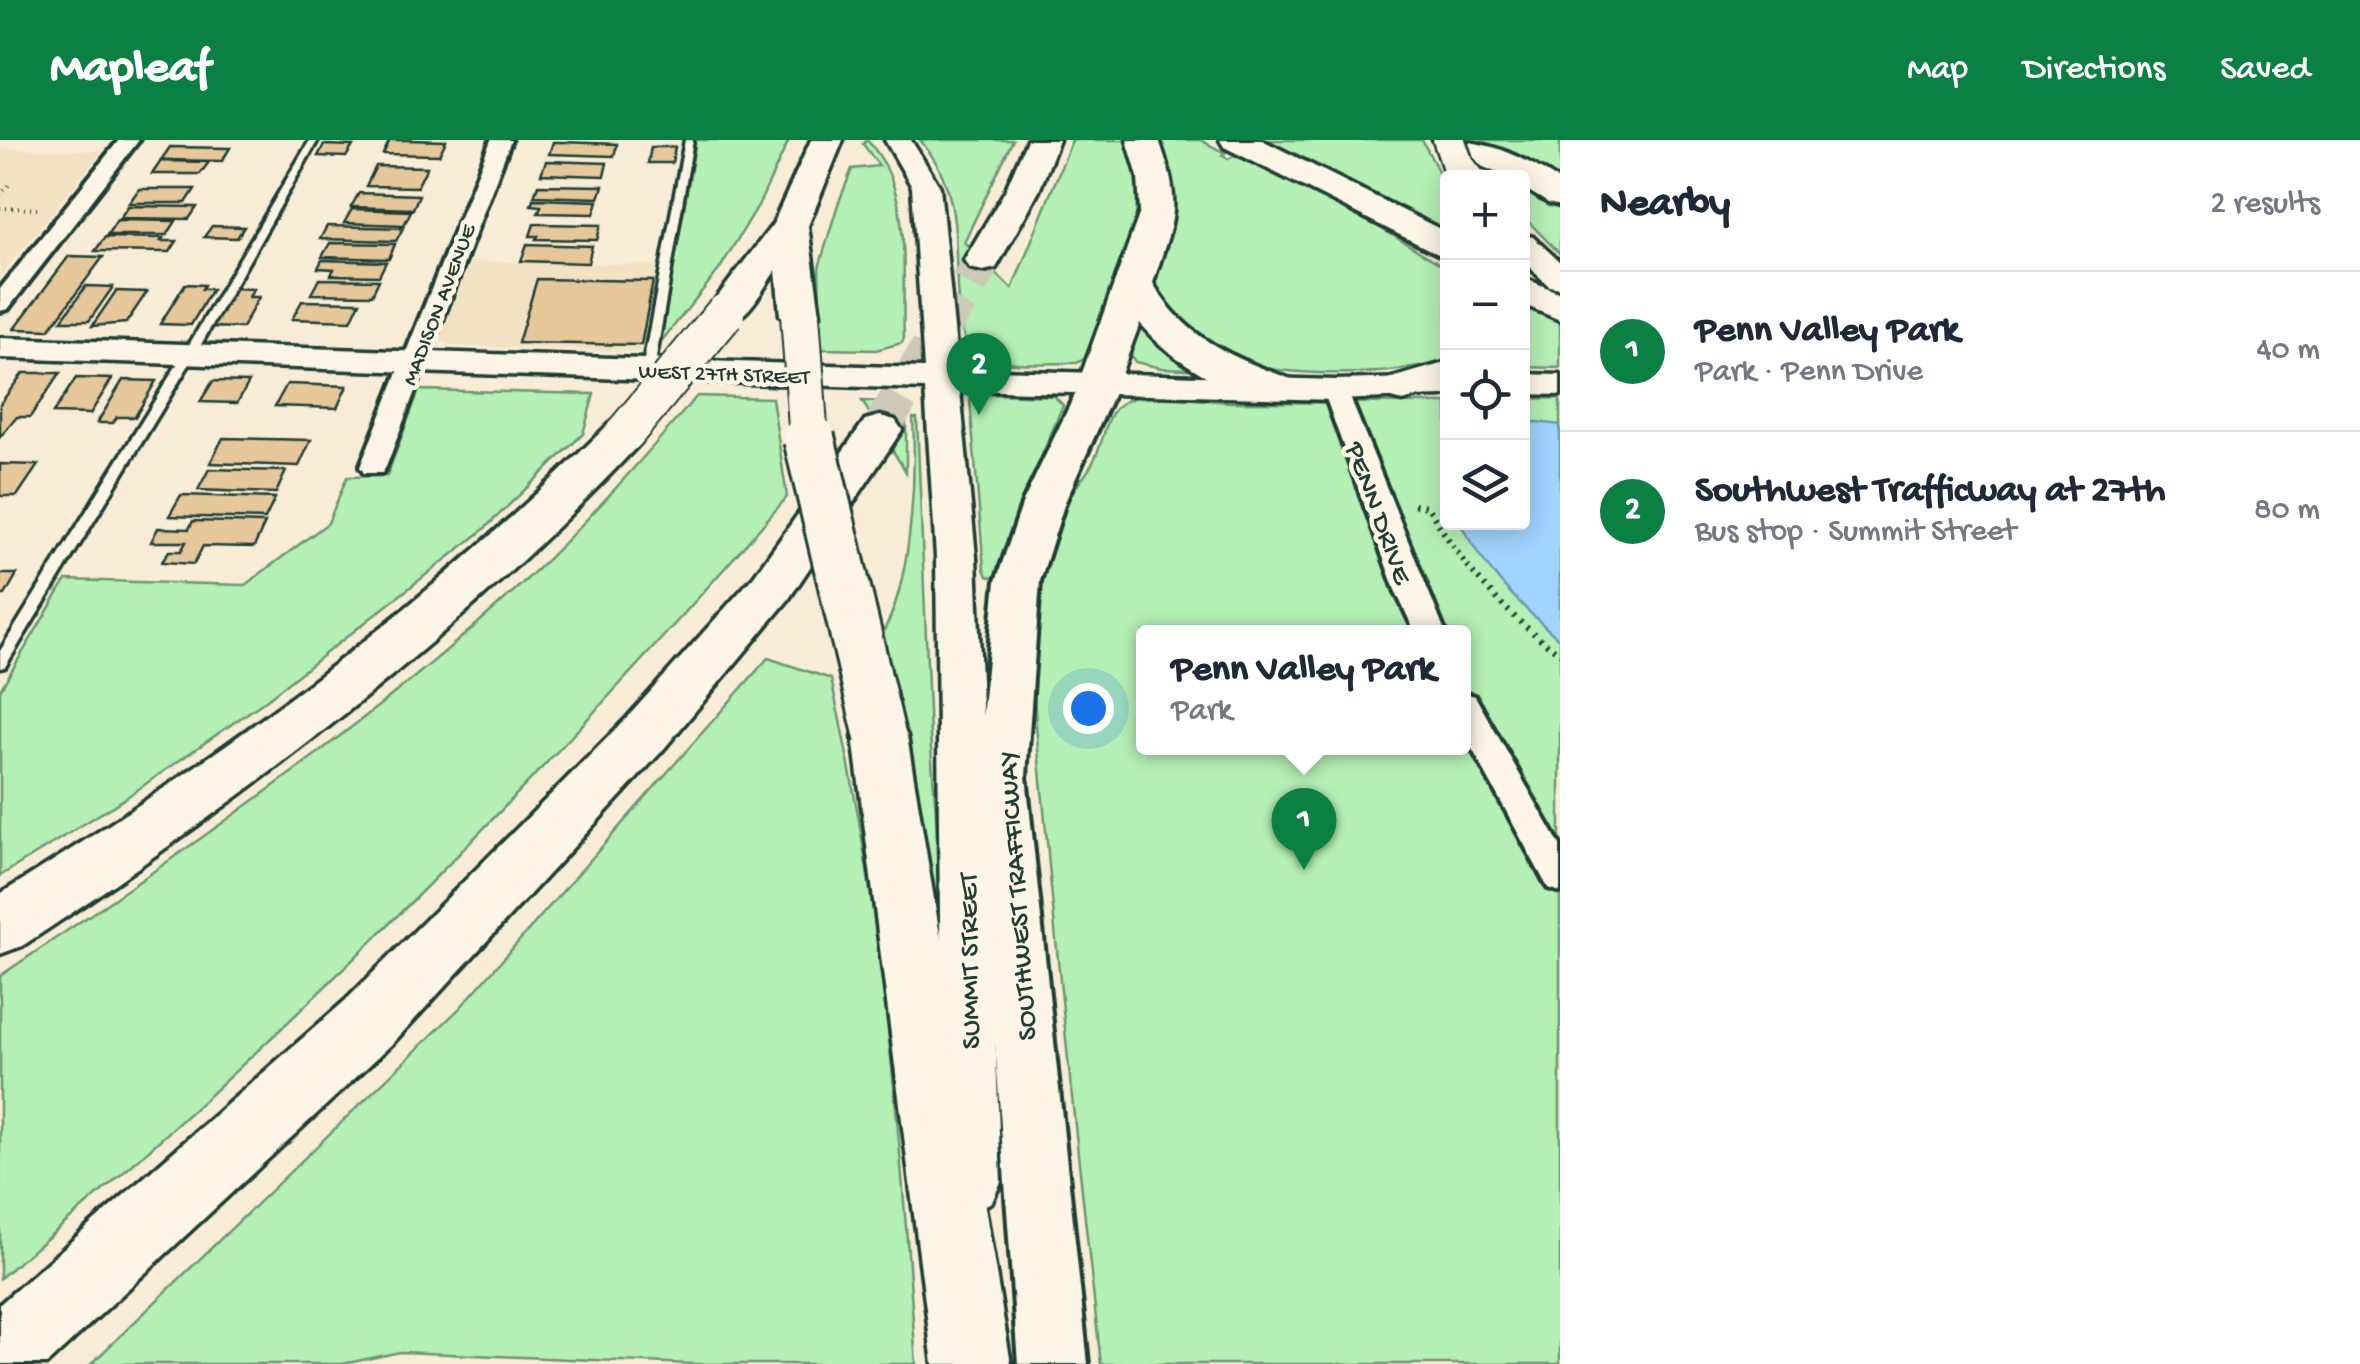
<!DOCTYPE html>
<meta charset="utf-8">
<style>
:root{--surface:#fff;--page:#f6f6f7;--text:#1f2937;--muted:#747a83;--line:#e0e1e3;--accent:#0b8043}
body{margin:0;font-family:"Gochi Hand",sans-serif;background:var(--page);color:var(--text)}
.controls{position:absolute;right:30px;top:30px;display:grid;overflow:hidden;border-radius:10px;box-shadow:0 5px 25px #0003}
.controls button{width:90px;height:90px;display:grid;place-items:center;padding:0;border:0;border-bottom:2px solid var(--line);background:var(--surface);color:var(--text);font:50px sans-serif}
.you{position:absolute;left:1088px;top:568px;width:35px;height:35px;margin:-25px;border:8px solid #fff;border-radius:50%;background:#1a73e8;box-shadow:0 0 0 15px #1a73e833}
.badge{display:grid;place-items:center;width:65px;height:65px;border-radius:50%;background:var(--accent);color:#fff;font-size:32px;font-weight:700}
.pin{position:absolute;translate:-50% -82px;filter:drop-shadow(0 2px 5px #0008)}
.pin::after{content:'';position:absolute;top:52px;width:35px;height:30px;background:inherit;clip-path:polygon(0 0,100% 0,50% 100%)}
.popup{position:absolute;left:1136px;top:485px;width:335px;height:130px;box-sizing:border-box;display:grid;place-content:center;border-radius:10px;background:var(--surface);filter:drop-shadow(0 2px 8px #0005);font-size:32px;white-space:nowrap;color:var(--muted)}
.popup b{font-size:38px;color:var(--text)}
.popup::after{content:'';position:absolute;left:50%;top:100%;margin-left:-20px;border:20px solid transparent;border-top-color:var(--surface)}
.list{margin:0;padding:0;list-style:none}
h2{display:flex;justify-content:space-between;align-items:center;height:130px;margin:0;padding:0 40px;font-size:42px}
h2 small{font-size:32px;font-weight:400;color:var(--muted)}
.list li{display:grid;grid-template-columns:65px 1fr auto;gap:30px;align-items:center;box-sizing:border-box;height:160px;padding:0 40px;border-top:2px solid var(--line)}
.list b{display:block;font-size:38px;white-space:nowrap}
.list p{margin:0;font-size:32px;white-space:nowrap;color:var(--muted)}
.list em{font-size:32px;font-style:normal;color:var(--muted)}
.icon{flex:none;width:55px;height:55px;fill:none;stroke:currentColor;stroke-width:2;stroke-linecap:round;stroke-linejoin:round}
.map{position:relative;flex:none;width:1560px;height:1224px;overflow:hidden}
header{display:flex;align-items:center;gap:60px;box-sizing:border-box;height:140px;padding:0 50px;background:var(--accent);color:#fff}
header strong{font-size:48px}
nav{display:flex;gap:55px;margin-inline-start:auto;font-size:35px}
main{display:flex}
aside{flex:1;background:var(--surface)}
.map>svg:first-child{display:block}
</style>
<header>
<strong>Mapleaf</strong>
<nav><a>Map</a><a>Directions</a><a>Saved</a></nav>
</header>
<main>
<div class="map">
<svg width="1560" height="1224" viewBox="0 0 1560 1224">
<rect width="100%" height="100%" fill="#f8ecd6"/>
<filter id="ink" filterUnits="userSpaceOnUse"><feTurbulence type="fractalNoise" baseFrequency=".01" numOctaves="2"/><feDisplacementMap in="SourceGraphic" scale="20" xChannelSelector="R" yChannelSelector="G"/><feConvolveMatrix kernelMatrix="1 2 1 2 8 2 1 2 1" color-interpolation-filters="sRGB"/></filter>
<g filter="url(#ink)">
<g fill="#f3e1c4">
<polygon points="0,8 102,11 0,137"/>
<polygon points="466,121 659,125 643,212 451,206 440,200"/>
</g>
<g fill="#b4efb3" stroke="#6a9674" stroke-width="2.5" fill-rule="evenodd">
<polygon points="696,0 789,0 759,64 719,130 660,203"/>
<path d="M867,0c48,51 34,132 37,198l-2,5 -26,7 -55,-1 -2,-81 18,-61 15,-38 27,-3 -16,-22z"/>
<path d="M920,0h93l-49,102 48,47 60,-149h54c30,80 -7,147 -42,219l-7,4c-33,-1 -88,8 -111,-19 -22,-72 9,-140 -46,-204z"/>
<path d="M1156,0h44l25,13 -3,2 6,4 6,-3 16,5 127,65 70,42v91c-48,20 -188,20 -235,-6 -19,-10 -43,-45 -59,-61l16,-66z"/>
<polygon points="1246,0 1422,0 1447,48 1447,99"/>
<polygon points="1471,0 1560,0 1560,48 1471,2"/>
<polygon points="1522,43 1560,66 1560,114 1523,76"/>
<polygon points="1522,163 1560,181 1560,228 1523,227"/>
<polygon points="1137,181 1144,181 1208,230 1161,228 1135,222 1127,208"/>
<polygon points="419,250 594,254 583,294 482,391 262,563 124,659 0,736 0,550 66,440 245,445 328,383 347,337 387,336"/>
<polygon points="984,254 1054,256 1063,265 1009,394 995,438 987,436 984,429 970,261 973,256"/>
<path d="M1149,255l80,7 218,1 1,119h74l1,-123 37,-1v966h-459c-19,-174 -39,-347 -54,-522 -9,-102 -27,-208 0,-309 7,-29 32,-44 45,-69 20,-37 8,-63 57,-69zM1144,492h320v116h-320z"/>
<path d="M697,256l75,2 15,99c-245,282 -500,543 -787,781v-302c182,-123 366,-247 527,-397 61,-57 115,-120 170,-183z"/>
<polygon points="862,261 889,262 906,272 906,332"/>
<path d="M913,278h4l13,317 14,183 -3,46 -61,-327c32,-49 36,-160 33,-219z"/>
<path d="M768,518l63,21c52,230 69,451 85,685h-224l-292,-12 -57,12h-252l368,-355z"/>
</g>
<path fill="#a0d3fe" stroke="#6c97ad" stroke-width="2.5" d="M1537,282l23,3v215c-41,-36 -75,-69 -100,-117l62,-1 1,-99z"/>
<g fill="#e6c799" stroke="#1f3d34" stroke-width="2.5">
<polygon points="390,0 407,0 446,1 439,15 383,14"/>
<polygon points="553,2 560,2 617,4 614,16 549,14"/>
<polygon points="324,5 353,6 346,17 318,16"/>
<polygon points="170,7 230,8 222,21 161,20"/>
<polygon points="651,7 675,7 672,23 648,23"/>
<polygon points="161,21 209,22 200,34 152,34"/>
<polygon points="546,21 607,23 604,36 541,34"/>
<polygon points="376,26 427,27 417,47 366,46"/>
<polygon points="538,45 603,46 599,58 534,56"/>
<polygon points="139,49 195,49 186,63 129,63"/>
<polygon points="359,53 419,55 413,69 351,67"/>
<polygon points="533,59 598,61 594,74 538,73 541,66 531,65"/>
<polygon points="128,66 197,67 189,79 120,78"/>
<polygon points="352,69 411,71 404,85 344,83"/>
<polygon points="117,80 176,81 167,95 107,95"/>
<polygon points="534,84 537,84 601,85 597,100 536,99 538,96 530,96"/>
<polygon points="212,86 244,87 237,98 204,97"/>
<polygon points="327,86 403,88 396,101 320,99"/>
<polygon points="105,97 163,98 161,101 177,101 170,112 95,111"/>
<polygon points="330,103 395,104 389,119 322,117"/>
<polygon points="527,104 592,106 588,123 521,121"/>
<polygon points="69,116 103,117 49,190 14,189"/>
<polygon points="322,120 386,122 379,136 331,135 334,129 318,128"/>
<polygon points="319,139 379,140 372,155 311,154"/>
<polygon points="537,139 653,141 641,205 518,203"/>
<polygon points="185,144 204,145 202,149 212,149 191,185 160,184"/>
<polygon points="86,146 113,147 89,181 61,181"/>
<polygon points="232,148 254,149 249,157 259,157 242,188 209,187"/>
<polygon points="116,151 147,152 126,183 92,186"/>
<polygon points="302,161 360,162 351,181 292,179"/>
<polygon points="23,233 60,233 30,277 17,277 0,297 0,264"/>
<polygon points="76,238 112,239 90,274 53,273"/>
<polygon points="123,240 156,241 135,277 117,277 113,283 97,283"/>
<polygon points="213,241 249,242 237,263 200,262"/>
<polygon points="287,244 347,246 337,268 275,266"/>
<polygon points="223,298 311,300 299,326 210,323"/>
<polygon points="0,324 38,325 17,356 0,356"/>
<polygon points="209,329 286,331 276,353 198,350"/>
<polygon points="181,355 275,358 265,379 169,376"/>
<polygon points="193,381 265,383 254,407 203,406 194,424 162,422 169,411 181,411 186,402 151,402 158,388 189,389"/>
<polygon points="0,434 17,434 5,455 0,455"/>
</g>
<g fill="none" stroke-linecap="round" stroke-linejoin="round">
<polyline stroke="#cdc9b6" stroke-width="38" stroke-dasharray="38 19" stroke-linecap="butt" points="880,290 983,120"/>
<defs>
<g id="lane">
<polygon points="310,0 318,0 195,215 5,527 0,528 0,511 183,215"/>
<polygon points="685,0 693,0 654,230 648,233 642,230"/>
</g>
<g id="street">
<polygon points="119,0 139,0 8,169 0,171 0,149"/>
<polygon points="491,0 511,0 386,327 382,333 364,333 360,327"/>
<polygon points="1335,242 1347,250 1445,492 1415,492 1395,450 1323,250"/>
<polygon points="1464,553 1475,556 1560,705 1560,752 1548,748 1464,594"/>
</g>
<g id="secondary">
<polygon points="885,0 911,0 940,47 958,229 1335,240 1448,237 1448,255 1442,256 1335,260 960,250 976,417 1001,1042 992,1062 972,1071 952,1062 943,1042 936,417 925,249 0,218 0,198 924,228 912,47"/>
<polygon points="1522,94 1533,97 1560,122 1560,148 1549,146 1522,120"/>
<polygon points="1522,234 1560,235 1560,255 1522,254"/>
</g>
<polygon id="primary" points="1099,232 1112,236 1118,244 1065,362 1040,441 1026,636 1088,1224 1018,1224 976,636 996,441 1023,362 1080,244 1086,236"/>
<g id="highway">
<path d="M811,0h32l-35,86 12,89 -6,8 -14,4 -14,-4 -6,-8 -4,-45c-18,25 -31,60 -65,51l-6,-8 68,-89z"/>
<polygon points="1027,0 1059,0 1039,51 996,128 983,131 970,128 964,120 1005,51"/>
<path d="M1127,0h32c24,68 15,77 -6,143 31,55 80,75 138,96l6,9 -6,9c-44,11 -126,-39 -151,-74l-26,70 -15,4 -15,-4 -6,-9 62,-172 -2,-35z"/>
<polygon points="1220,0 1262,0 1448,93 1448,119 1224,7"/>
<path d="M1433,0c54,0 81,11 127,41v25l-12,-3 -26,-16v-9h-13l-72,-31z"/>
<polygon points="1522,137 1560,153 1560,180 1522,164"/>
<polygon points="1448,222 1448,248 1403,261 1388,257 1382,248 1388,239"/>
<polygon points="880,276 895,280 902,290 788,460 662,611 392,904 47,1224 0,1224 0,1164 346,860 624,581 754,436 865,280"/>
<path d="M625,279l15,4 7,10 -7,10c-186,198 -392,354 -618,503l-22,8v-60c221,-136 426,-287 610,-471z"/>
<polygon points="880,574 899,581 907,596 1011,1224 933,1224 853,596 861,581"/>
</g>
</defs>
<use href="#lane" stroke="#1f3d34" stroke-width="7"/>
<use href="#street" stroke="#1f3d34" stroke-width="8"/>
<use href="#secondary" stroke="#1f3d34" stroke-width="7"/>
<use href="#primary" stroke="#1f3d34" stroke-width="8"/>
<use href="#highway" stroke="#1f3d34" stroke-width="7"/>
<g stroke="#1f3d34" stroke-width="4" stroke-dasharray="1 5" stroke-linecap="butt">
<polyline points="0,55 10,44"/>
<polyline points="0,68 38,69"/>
</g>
<path stroke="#1f3d34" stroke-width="6" stroke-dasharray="2.5 6" stroke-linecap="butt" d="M1414,365l14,2c35,60 76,106 132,147"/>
<use href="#lane" fill="#fcf5e5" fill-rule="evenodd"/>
<use href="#street" fill="#fcf5e5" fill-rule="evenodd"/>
<use href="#secondary" fill="#fcf5e5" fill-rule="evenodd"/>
<use href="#primary" fill="#fcf5e5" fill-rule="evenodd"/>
<use href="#highway" fill="#fcf5e5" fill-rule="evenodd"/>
<defs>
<polyline id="secondary-bridge" points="1449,0 1458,26 1468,38"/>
<g id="highway-bridge-far1">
<polyline points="800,175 809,301"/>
<polyline points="625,293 725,173"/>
</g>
<polyline id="highway-bridge" points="809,298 880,596"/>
</defs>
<use href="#secondary-bridge" stroke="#1f3d34" stroke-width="36" stroke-linecap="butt"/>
<use href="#highway-bridge-far1" stroke="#1f3d34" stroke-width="42" stroke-linecap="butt"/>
<use href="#highway-bridge" stroke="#1f3d34" stroke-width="56" stroke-linecap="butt"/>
<use href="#secondary-bridge" stroke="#fcf5e5" stroke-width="31"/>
<use href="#highway-bridge-far1" stroke="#fcf5e5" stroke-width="38"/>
<use href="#highway-bridge" stroke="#fcf5e5" stroke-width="50"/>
</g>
</g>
<g text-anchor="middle" stroke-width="9" stroke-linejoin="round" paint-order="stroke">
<g font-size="22" fill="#1f3d34" stroke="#fcf5e5">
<text transform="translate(437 164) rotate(-69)" y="8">MADISON AVENUE</text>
<text transform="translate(724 232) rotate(2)" y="8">WEST 27TH STREET</text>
</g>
<g font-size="28" fill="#1f3d34" stroke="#fcf5e5">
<text transform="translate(1381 372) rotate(70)" y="10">PENN DRIVE</text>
<text transform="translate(1015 756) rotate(-94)" y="10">SOUTHWEST TRAFFICWAY</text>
<text transform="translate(967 821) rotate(-91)" y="10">SUMMIT STREET</text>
</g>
</g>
</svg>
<div class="controls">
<button>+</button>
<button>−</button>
<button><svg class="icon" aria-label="locate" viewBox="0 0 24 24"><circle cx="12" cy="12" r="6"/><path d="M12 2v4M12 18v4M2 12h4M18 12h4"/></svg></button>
<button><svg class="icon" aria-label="layers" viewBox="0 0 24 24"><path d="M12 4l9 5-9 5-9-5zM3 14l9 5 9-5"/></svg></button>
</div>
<div class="you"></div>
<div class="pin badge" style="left:1304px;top:730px">1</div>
<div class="popup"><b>Penn Valley Park</b>Park</div>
<div class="pin badge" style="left:979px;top:275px">2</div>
</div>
<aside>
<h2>Nearby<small>2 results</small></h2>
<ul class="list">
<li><span class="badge">1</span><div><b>Penn Valley Park</b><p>Park · Penn Drive</p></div><em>40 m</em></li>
<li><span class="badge">2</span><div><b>Southwest Trafficway at 27th</b><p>Bus stop · Summit Street</p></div><em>80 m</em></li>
</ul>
</aside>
</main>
